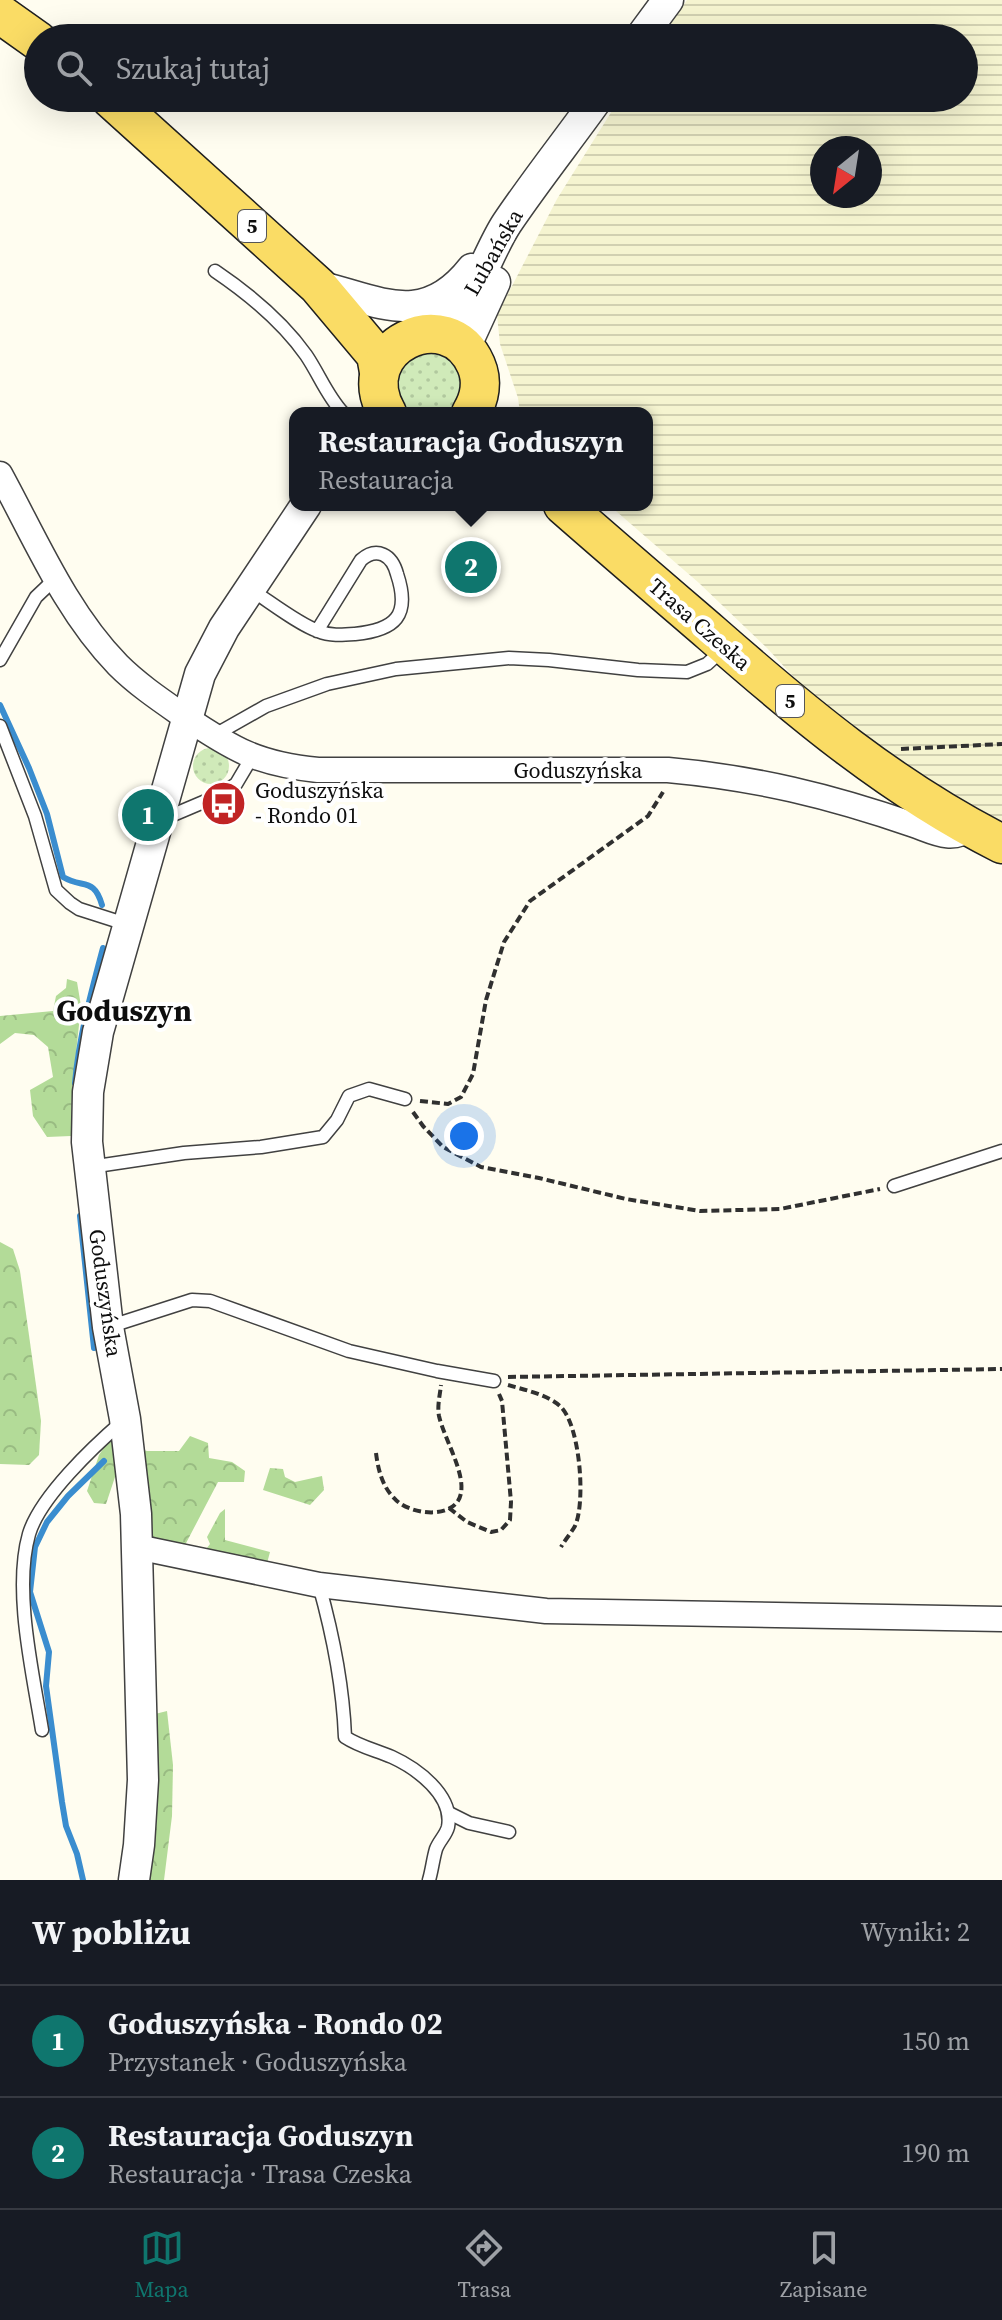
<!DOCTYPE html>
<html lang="pl">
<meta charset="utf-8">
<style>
:root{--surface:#171b24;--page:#242831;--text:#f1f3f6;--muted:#9ea1a6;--line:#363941;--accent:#0f766e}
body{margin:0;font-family:"Source Serif 4",serif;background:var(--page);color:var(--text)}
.compass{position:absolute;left:810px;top:136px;width:72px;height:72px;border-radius:50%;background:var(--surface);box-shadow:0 8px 32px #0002;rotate:210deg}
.you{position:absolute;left:464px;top:1136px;width:28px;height:28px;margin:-20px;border:6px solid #fff;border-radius:50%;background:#1a73e8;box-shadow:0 0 0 12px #1a73e833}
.badge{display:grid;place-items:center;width:52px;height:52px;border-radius:50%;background:var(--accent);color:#fff;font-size:26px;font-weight:700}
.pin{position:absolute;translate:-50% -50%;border:4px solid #fff;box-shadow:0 2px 8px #0006}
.popup{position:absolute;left:289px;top:407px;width:364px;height:104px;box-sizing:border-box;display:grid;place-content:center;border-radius:16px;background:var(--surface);filter:drop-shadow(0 2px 6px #0005);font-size:26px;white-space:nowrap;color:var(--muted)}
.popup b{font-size:30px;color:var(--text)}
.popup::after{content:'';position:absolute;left:50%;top:100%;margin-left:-16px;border:16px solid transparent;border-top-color:var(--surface)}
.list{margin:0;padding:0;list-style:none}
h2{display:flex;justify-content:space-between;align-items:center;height:104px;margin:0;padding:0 32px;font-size:34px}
h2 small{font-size:26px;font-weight:400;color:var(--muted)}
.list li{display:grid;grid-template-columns:52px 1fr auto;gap:24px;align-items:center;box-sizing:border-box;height:112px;padding:0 32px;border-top:2px solid var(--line)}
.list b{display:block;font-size:30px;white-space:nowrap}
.list p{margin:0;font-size:26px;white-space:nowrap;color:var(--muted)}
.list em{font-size:26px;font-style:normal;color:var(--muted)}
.icon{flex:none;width:44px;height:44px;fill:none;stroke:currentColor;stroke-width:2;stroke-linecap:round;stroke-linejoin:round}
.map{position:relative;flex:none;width:1002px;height:1880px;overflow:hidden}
.search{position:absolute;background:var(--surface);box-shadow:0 8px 32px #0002;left:24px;right:24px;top:24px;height:88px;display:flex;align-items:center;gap:20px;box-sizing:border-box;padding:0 28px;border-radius:44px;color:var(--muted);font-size:30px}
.sheet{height:328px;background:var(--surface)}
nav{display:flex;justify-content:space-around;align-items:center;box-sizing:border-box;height:112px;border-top:2px solid var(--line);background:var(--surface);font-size:22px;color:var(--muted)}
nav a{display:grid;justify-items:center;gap:4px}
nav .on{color:var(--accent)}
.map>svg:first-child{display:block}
</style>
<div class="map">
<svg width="1002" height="1880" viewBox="0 0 1002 1880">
<defs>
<pattern id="farmland-rules" width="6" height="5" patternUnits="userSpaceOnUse" patternTransform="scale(2)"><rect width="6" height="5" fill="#f5f4d0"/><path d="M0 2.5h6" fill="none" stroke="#d1d0b1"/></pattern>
<pattern id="green-dots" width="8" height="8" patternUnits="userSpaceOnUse" patternTransform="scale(2)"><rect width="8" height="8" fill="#d0eab9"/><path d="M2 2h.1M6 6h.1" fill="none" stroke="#b1c89e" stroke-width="1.8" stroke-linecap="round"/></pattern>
<pattern id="forest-crowns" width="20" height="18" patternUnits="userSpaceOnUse" patternTransform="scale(2)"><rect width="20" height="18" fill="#b3db98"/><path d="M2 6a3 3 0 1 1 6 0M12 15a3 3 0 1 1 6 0" fill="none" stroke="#99bb82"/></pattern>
</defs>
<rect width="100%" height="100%" fill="#fffdf0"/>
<path fill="url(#farmland-rules)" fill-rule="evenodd" d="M687,0h315v822l-60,-32 -57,-40 -84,-65 -34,-37 -68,-65 -90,-78h38v-92h-127l-2,-15 -18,-54 -3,-29 60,-116 63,-101h344v-60h-303zM822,148h48v48h-48z"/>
<g fill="url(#green-dots)">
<polygon points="431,346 466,372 456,413 403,413 394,368"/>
<circle cx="211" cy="766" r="18"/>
</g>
<g fill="url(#forest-crowns)">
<polygon points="67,979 77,982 81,1006 72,1091 71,1136 47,1137 33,1116 30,1090 53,1077 48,1047 34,1035 15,1033 0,1044 0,1016 53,1011 56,996 66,988"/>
<polygon points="0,1242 13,1249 20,1271 41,1421 39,1455 29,1465 0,1464"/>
<polygon points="190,1436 208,1443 209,1458 232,1462 245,1471 244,1482 218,1482 184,1547 149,1536 118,1468 106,1504 94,1503 87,1491 99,1455 109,1440 147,1451 179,1451"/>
<polygon points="270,1468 283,1469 285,1477 295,1482 322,1476 324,1490 310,1505 263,1490"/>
<polygon points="225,1509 225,1540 270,1552 266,1567 203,1553 210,1544 207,1537 220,1513"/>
<polygon points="167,1711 173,1765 172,1816 164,1880 142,1880 155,1714"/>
</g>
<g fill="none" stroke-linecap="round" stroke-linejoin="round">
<g stroke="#3a8dcf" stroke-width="6">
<path d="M0,705l29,63 18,46 16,63c20,12 31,0 39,28"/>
<path d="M75,1083c4,-46 16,-90 28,-135"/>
<polyline points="80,1216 94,1348"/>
<polyline points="83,1880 77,1854 66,1826 62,1802 46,1686 49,1652 30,1592 35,1547 47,1522 68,1496 104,1461"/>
</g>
<defs>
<g id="service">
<path d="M215,271c34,23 67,50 91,84 13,19 21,41 37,58"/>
<path d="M250,589c19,12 48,35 68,42 12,5 24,4 37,3 40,-4 56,-18 42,-60 -5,-19 -20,-28 -36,-14l-44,71"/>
<polyline points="0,660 36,597 56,578"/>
<polyline points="0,726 35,816 56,890 70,903 79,909 129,925"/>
<polyline points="213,736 266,706 327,684 396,669 509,658 549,660 638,670 687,672 707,664 718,654"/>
<polyline points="161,820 220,795 236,784 252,757"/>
<polyline points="90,1167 184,1153 261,1147 323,1137 337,1120 349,1096 369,1089 405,1099"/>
<polyline points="894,1186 1002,1151"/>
<polyline points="108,1327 192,1300 210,1301 349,1351 437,1371 494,1381"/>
<path d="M319,1585c14,50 24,100 26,152 15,10 31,13 47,20 24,11 62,38 56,70 -2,8 -9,14 -12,22 -3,10 -4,21 -7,31"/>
<path d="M42,1730c-9,-56 -29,-140 -13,-196 11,-37 65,-88 94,-113"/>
<polyline points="449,1813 469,1823 509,1832"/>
</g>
<g id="minor">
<path d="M0,474c35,64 66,138 118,191 20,20 44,36 67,52 49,33 73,47 133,53h350c88,8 162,26 246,55 20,7 38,18 57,3"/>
<polyline points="137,1547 319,1585 546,1611 1002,1619"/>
</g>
<g id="tertiary">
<polyline points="640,38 668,0"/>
<path d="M318,286c61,15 106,44 154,-17"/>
<path d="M433,334c38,-19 52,-78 74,-111 29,-43 61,-83 91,-125"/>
<polyline points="467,350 468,341 495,282"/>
<polyline points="134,1880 139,1845 143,1780 136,1514 125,1419 108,1327 87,1142 88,1092 98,1032 200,674 224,628 306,505"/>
</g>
<g id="primary">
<polyline points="0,14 38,41"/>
<polyline points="110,98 318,286 376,355 379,372"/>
<path d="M387,413c-38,-66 61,-113 89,-48 7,16 4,33 -5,48"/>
<path d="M563,505c49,43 98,85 148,128 91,80 182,156 291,211"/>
</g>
</defs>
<use href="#service" stroke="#414141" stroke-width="15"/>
<use href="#minor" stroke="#414141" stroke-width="27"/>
<use href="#tertiary" stroke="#414141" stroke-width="33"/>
<use href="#primary" stroke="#1f1f1f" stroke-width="41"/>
<g stroke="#303030" stroke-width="4" stroke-dasharray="8 4" stroke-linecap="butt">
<polyline points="901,749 1002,744"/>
<polyline points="420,1101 448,1104 461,1097 473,1074 486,1000 504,942 530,901 648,816 663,792"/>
<polyline points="413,1112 423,1126 443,1147 481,1167 539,1178 626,1199 700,1211 780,1209 880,1189"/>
<polyline points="508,1377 1002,1369"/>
<path d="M508,1385c17,5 38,9 52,21 20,18 26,96 15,120 -4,7 -10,14 -14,21"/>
<path d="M376,1453c2,16 6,33 18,45 14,17 62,23 67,-5 4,-21 -17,-55 -22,-77 -2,-10 1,-21 2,-31"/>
<polyline points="449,1508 467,1522 491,1532 501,1530 510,1520 511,1502 502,1401 499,1394"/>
</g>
<use href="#service" stroke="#fff" stroke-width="12"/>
<use href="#minor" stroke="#fff" stroke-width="24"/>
<use href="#tertiary" stroke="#fff" stroke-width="30"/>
<use href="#primary" stroke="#fadc65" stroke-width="38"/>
</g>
<defs>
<symbol id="bus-disc" viewBox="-11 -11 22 22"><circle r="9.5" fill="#c12425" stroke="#fff"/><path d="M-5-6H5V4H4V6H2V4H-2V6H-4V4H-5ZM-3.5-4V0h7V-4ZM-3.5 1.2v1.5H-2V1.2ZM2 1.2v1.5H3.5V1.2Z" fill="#fff"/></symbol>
</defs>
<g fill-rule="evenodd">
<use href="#bus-disc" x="198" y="778" width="51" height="51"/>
</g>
<g text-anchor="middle" stroke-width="8" stroke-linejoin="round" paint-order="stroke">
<g fill="#fff" stroke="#565656" stroke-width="2">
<rect x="238" y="210" width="28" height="32" rx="6"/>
<rect x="776" y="685" width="28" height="32" rx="6"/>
</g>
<g font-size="20" font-weight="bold" fill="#0e0e0e">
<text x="252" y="233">5</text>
<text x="790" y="708">5</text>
</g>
<g font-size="22" fill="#0e0e0e" stroke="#fff">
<text transform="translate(493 252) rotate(-60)" y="8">Lubańska</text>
<text transform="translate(700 624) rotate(41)" y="8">Trasa Czeska</text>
<text x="578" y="778">Goduszyńska</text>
<text transform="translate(106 1293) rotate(82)" y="8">Goduszyńska</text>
</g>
<g font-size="22" fill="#0e0e0e" stroke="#fff" text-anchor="start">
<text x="255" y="798">Goduszyńska<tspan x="255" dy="25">- Rondo 01</tspan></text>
</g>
<g font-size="30" font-weight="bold" fill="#0e0e0e" stroke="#fff">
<text x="124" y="1021">Goduszyn</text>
</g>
</g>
</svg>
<svg class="compass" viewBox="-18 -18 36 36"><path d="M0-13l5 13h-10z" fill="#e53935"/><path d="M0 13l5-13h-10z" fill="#9ea1a6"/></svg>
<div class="you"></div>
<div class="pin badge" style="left:148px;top:815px">1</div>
<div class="pin badge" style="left:471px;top:567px">2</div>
<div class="popup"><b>Restauracja Goduszyn</b>Restauracja</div>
<div class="search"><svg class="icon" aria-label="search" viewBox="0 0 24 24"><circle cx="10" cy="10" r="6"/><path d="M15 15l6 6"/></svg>Szukaj tutaj</div>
</div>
<section class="sheet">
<h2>W pobliżu<small>Wyniki: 2</small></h2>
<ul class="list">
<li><span class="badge">1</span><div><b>Goduszyńska - Rondo 02</b><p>Przystanek · Goduszyńska</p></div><em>150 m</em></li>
<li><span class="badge">2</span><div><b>Restauracja Goduszyn</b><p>Restauracja · Trasa Czeska</p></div><em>190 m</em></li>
</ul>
</section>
<nav>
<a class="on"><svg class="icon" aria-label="map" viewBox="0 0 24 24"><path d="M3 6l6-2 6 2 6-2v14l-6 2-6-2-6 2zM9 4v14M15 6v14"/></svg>Mapa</a>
<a><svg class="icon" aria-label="directions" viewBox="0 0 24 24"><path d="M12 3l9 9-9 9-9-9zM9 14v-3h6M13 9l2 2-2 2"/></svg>Trasa</a>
<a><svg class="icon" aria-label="saved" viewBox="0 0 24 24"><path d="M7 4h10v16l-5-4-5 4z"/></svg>Zapisane</a>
</nav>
